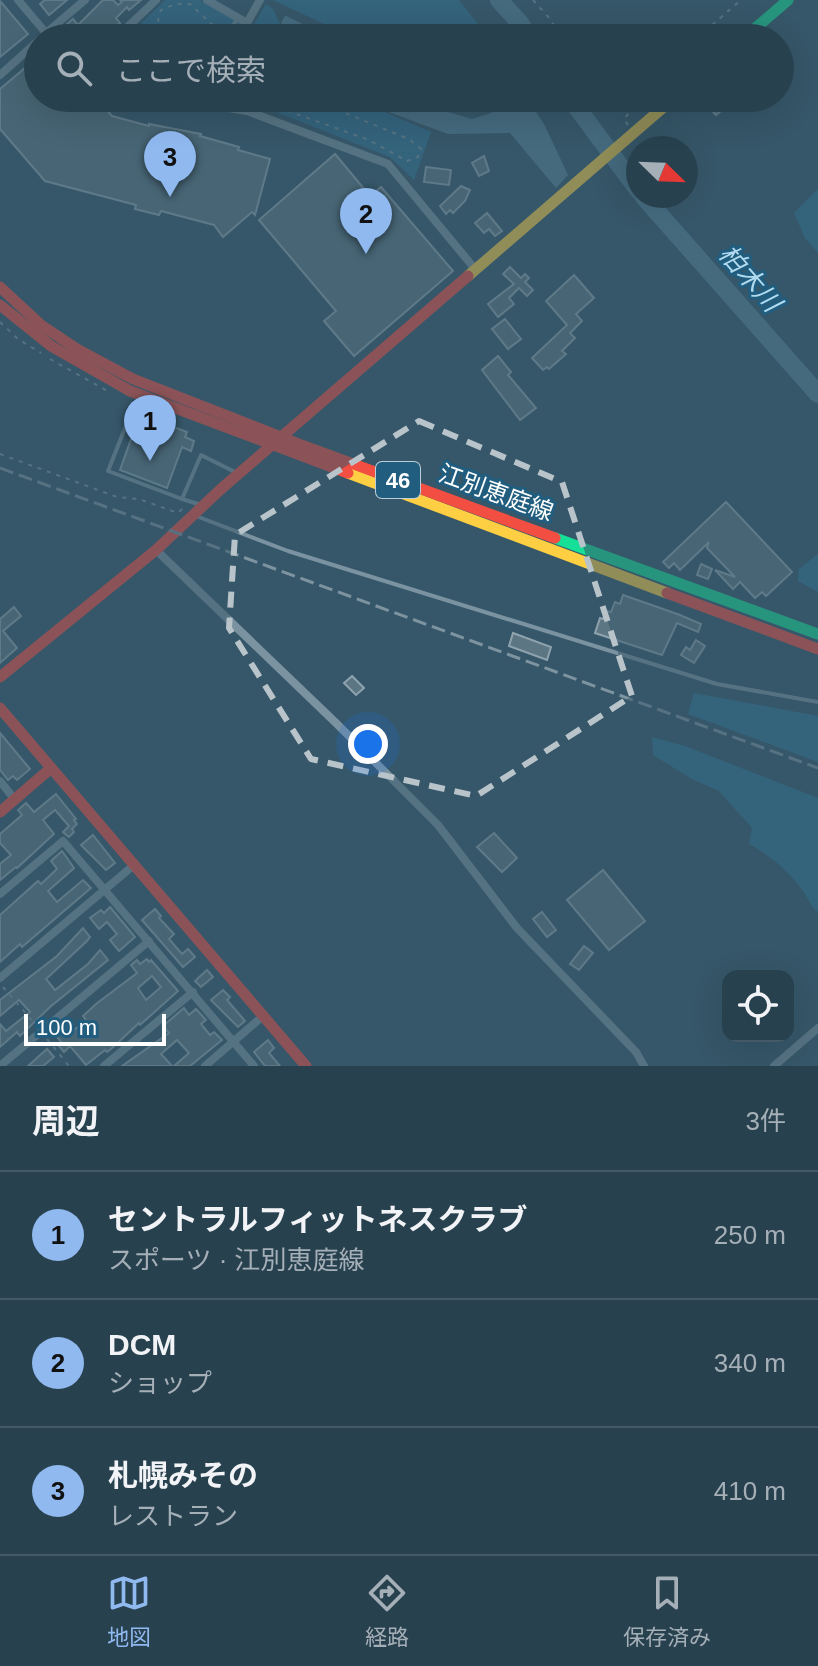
<!DOCTYPE html>
<html lang="ja">
<meta charset="utf-8">
<style>
:root{--surface:#28414f;--page:#344c59;--text:#f1f3f6;--muted:#a5afb7;--line:#445a66;--accent:#90b9f0}
body{margin:0;font-family:Helvetica,"Noto Sans JP",sans-serif;background:var(--page);color:var(--text)}
.controls{position:absolute;right:24px;bottom:24px;display:grid;overflow:hidden;border-radius:16px;box-shadow:0 8px 32px #0002}
.controls button{width:72px;height:72px;display:grid;place-items:center;padding:0;border:0;border-bottom:2px solid var(--line);background:var(--surface);color:var(--text);font:40px sans-serif}
.compass{position:absolute;left:626px;top:136px;width:72px;height:72px;border-radius:50%;background:var(--surface);box-shadow:0 8px 32px #0002;rotate:113deg}
.scale{position:absolute;left:24px;bottom:20px;width:142px;box-sizing:border-box;padding-left:8px;border:4px solid #fff;border-top:0;font-size:22px;line-height:28px;white-space:nowrap;color:#fff;-webkit-text-stroke:6px #215d7e;paint-order:stroke}
.you{position:absolute;left:368px;top:744px;width:28px;height:28px;margin:-20px;border:6px solid #fff;border-radius:50%;background:#1a73e8;box-shadow:0 0 0 12px #1a73e833}
.badge{display:grid;place-items:center;width:52px;height:52px;border-radius:50%;background:var(--accent);color:#111;font-size:26px;font-weight:700}
.pin{position:absolute;translate:-50% -66px;filter:drop-shadow(0 2px 4px #0008)}
.pin::after{content:'';position:absolute;top:42px;width:28px;height:24px;background:inherit;clip-path:polygon(0 0,100% 0,50% 100%)}
.list{margin:0;padding:0;list-style:none}
h2{display:flex;justify-content:space-between;align-items:center;height:104px;margin:0;padding:0 32px;font-size:34px}
h2 small{font-size:26px;font-weight:400;color:var(--muted)}
.list li{display:grid;grid-template-columns:52px 1fr auto;gap:24px;align-items:center;box-sizing:border-box;height:128px;padding:0 32px;border-top:2px solid var(--line)}
.list b{display:block;font-size:30px;white-space:nowrap}
.list p{margin:0;font-size:26px;white-space:nowrap;color:var(--muted)}
.list em{font-size:26px;font-style:normal;color:var(--muted)}
.icon{flex:none;width:44px;height:44px;fill:none;stroke:currentColor;stroke-width:2;stroke-linecap:round;stroke-linejoin:round}
.map{position:relative;flex:none;width:818px;height:1066px;overflow:hidden}
.search{position:absolute;background:var(--surface);box-shadow:0 8px 32px #0002;left:24px;right:24px;top:24px;height:88px;display:flex;align-items:center;gap:20px;box-sizing:border-box;padding:0 28px;border-radius:44px;color:var(--muted);font-size:30px}
.sheet{height:488px;background:var(--surface)}
nav{display:flex;justify-content:space-around;align-items:center;box-sizing:border-box;height:112px;border-top:2px solid var(--line);background:var(--surface);font-size:22px;color:var(--muted)}
nav a{display:grid;justify-items:center;gap:4px}
nav .on{color:var(--accent)}
.map>svg:first-child{display:block}
</style>
<div class="map">
<svg width="818" height="1066" viewBox="0 0 818 1066">
<rect width="100%" height="100%" fill="#365769"/>
<g fill="#327293">
<polygon points="165,0 200,0 251,29 266,4 273,9 287,38 159,38 141,23"/>
<polygon points="273,0 459,0 489,38 354,38"/>
<polygon points="229,98 353,98 431,132 414,180 390,157 248,101"/>
<polygon points="818,189 818,253 805,238 794,213"/>
<polygon points="818,554 818,592 798,581 799,569"/>
<polygon points="694,693 818,716 818,762 688,714"/>
<path d="M652,737l33,9 133,52v114c-8,-6 -10,-14 -15,-21 -12,-18 -36,-38 -54,-47l3,-16 -33,-37 -27,-12 -39,-24z"/>
</g>
<g fill="#578298">
<polygon points="285,16 286,16 332,38 293,38 281,23"/>
<polygon points="359,98 418,98 434,108 472,119 491,113 505,98 527,98 544,124 568,175 556,188 510,133 448,134 386,111"/>
</g>
<g fill="none" stroke-linecap="round" stroke-linejoin="round">
<g stroke="#578298" stroke-width="18">
<polyline points="499,0 520,23 529,38"/>
<polyline points="570,98 638,190"/>
<polyline points="643,196 818,394"/>
</g>
</g>
<g fill="#5c7683" stroke="#8fa3ae" stroke-width="2" fill-rule="evenodd">
<polygon points="45,0 67,0 49,15 40,4"/>
<polygon points="103,0 113,0 118,5 122,2 120,0 141,0 129,10 127,7 116,18 120,23 102,38 61,38 72,29 67,24 73,19 78,25"/>
<polygon points="0,1 28,34 0,57"/>
<polygon points="38,57 38,98 97,98 112,116 149,126 149,124 201,134 200,136 239,147 238,150 270,159 255,215 252,212 223,237 214,225 161,211 159,215 135,209 136,205 45,181 0,129 0,89"/>
<polygon points="720,98 736,98 716,115 709,107"/>
<polygon points="335,154 370,196 381,187 453,271 354,356 324,321 336,311 259,220"/>
<polygon points="484,156 489,171 479,176 472,163"/>
<polygon points="426,167 451,170 449,185 424,182"/>
<polygon points="461,186 470,190 465,201 453,213 450,210 446,214 440,206"/>
<polygon points="487,213 502,231 495,236 489,229 484,233 475,223"/>
<polygon points="510,267 521,278 525,274 529,278 525,282 533,290 527,296 519,288 509,298 514,304 498,317 488,304 514,284 503,274"/>
<polygon points="574,275 594,298 576,314 582,321 570,333 575,338 562,351 566,354 549,369 547,367 543,370 532,358 567,325 546,301"/>
<polygon points="505,319 521,339 508,349 492,329"/>
<polygon points="498,356 511,372 508,375 536,408 520,420 482,370"/>
<polygon points="140,414 187,432 185,437 194,441 191,451 182,447 167,488 120,470"/>
<polygon points="726,502 792,572 766,596 762,592 755,598 740,582 733,589 715,570 735,577 707,548 709,542 680,570 674,563 669,568 663,562"/>
<polygon points="701,564 712,569 708,579 697,575"/>
<polygon points="623,595 680,615 701,624 698,632 677,623 662,655 595,633 600,618 603,619 606,611 611,612 615,602 620,604"/>
<polygon points="14,607 21,616 3,631 17,648 0,663 0,619"/>
<polygon points="513,633 551,647 547,660 509,646"/>
<polygon points="696,640 705,646 694,663 681,655 686,647 690,650"/>
<polygon points="352,676 364,688 356,695 344,683"/>
<polygon points="0,733 30,769 17,780 13,776 8,780 0,770"/>
<polygon points="56,794 76,819 74,820 77,824 72,829 74,832 69,837 65,834 63,832 69,826 55,810 43,820 54,834 17,868 16,867 0,880 0,864 11,855 0,843 0,834 22,815 18,810 26,803 34,812"/>
<polygon points="494,833 517,858 502,872 477,847"/>
<polygon points="93,835 115,863 106,870 81,845"/>
<polygon points="62,851 74,868 48,891 57,902 83,880 91,888 22,947 20,944 0,962 0,915 38,881 41,884 57,869 51,861"/>
<polygon points="603,870 645,921 609,950 567,900"/>
<polygon points="110,907 135,937 119,951 110,940 117,934 107,922 99,929 90,918 101,910 104,913"/>
<polygon points="155,909 161,916 159,918 174,934 169,939 182,954 188,949 195,957 183,967 142,920"/>
<polygon points="542,912 556,930 547,937 533,919"/>
<polygon points="83,928 90,937 87,941 46,979 55,990 88,964 100,950 108,960 50,1007 20,1036 17,1032 0,1047 0,1024 6,1031 30,1012 19,1000 0,1016 0,1000 57,956"/>
<polygon points="584,946 593,953 579,970 570,964"/>
<path d="M147,959l2,3 2,-2 27,31 -38,34 -1,-2 -28,26 -4,3 -2,-2 -19,15 -16,-19 -6,6 -5,-6 3,-3 -10,-12 14,-11 8,10 12,-10 -3,-4 13,-12 41,-31 -6,-8 6,-5 3,4zM152,976l9,11 -15,13 -8,-12z"/>
<polygon points="207,970 213,977 201,987 195,981"/>
<polygon points="223,990 230,997 227,1000 245,1021 238,1027 211,1000"/>
<polygon points="184,1008 189,1015 196,1009 206,1020 201,1024 210,1035 214,1032 222,1040 190,1066 174,1066 189,1053 177,1040 161,1054 172,1066 122,1066 169,1033 163,1026"/>
<polygon points="268,1040 274,1048 269,1053 280,1066 265,1066 254,1052"/>
<polygon points="47,1049 54,1057 43,1066 28,1066"/>
</g>
<g fill="none" stroke-linecap="round" stroke-linejoin="round">
<g stroke="#7b93a0" stroke-width="2" stroke-dasharray="4 6" stroke-linecap="butt">
<polyline points="533,0 551,20 560,38"/>
<path d="M169,38c-10,-9 -14,-15 -8,-28l14,-6h15l30,28"/>
<polyline points="697,38 741,0"/>
<polyline points="262,98 272,99"/>
<polyline points="272,98 288,111 369,140 407,161 418,157 421,149 409,139 308,98"/>
<polyline points="603,98 614,101 627,98"/>
<polyline points="628,125 624,119 641,98"/>
<polyline points="0,322 18,339 41,353"/>
<polyline points="50,359 111,393"/>
<polyline points="0,454 117,497 139,499 178,513 185,506"/>
<polyline points="3,987 35,1024"/>
<polyline points="47,1039 69,1066"/>
</g>
<g stroke="#7b93a0" stroke-width="4">
<polyline points="227,35 238,18"/>
<polyline points="129,418 108,471 182,499"/>
<polyline points="201,505 182,499 201,455 237,473"/>
<polyline points="196,516 288,551 717,684 818,702"/>
</g>
<g stroke="#7b93a0" stroke-width="8">
<polyline points="18,0 46,33 44,35"/>
<polyline points="207,0 247,23 260,0"/>
<polyline points="51,38 46,33 85,0"/>
<polyline points="116,38 156,0"/>
<polyline points="0,75 38,41"/>
<polyline points="169,98 247,111 388,164 475,269"/>
<polyline points="156,550 336,723 438,825 517,928 636,1052 644,1066"/>
<polyline points="0,781 15,800"/>
<polyline points="0,894 63,841 254,1066"/>
<polyline points="0,978 134,865"/>
<polyline points="0,1066 149,941"/>
<polyline points="104,1066 193,992"/>
<polyline points="205,1066 263,1016"/>
<polyline points="774,1066 818,1028"/>
</g>
<g stroke="#16e098" stroke-width="11">
<polyline points="744,38 788,0"/>
<polyline points="555,538 818,634"/>
</g>
<g stroke="#ffcf43" stroke-width="11">
<polyline points="468,276 674,98"/>
<polyline points="348,473 667,593"/>
</g>
<g stroke="#f24e42" stroke-width="11">
<polyline points="0,287 41,325 77,349 133,379 299,444 555,538"/>
<polyline points="0,305 51,346 130,391 348,473"/>
<polyline points="667,593 818,649"/>
<polyline points="0,677 156,550 221,489 468,276"/>
<polyline points="0,708 306,1066"/>
<polyline points="0,812 50,769"/>
</g>
<polyline stroke="#7d93a0" stroke-width="3" stroke-dasharray="14 6" stroke-linecap="butt" points="0,468 818,768"/>
</g>
<path d="M0 0H818V1066H0ZM419,421l143,61 70,214 -156,100 -165,-37 -82,-131 6,-93z" fill="#365769" fill-opacity=".55" fill-rule="evenodd"/>
<path fill="none" stroke="#b9c4ca" stroke-width="6" stroke-dasharray="16 10" stroke-linejoin="round" d="M419,421l143,61 70,214 -156,100 -165,-37 -82,-131 6,-93z"/>
<g text-anchor="middle" stroke-width="6" stroke-linejoin="round" paint-order="stroke">
<rect fill="#215d7e" stroke="#bcced8" stroke-width="2" x="376" y="462" width="44" height="36" rx="6"/>
<g font-size="22" font-weight="bold" fill="#fff">
<text x="398" y="488">46</text>
</g>
<g font-size="24" fill="#fff" stroke="#215d7e">
<text transform="translate(496 493) rotate(20)" y="8">江別恵庭線</text>
</g>
<g font-size="26" font-style="italic" fill="#b0daef" stroke="#215d7e">
<text transform="translate(750 278) rotate(49)" y="9">柏木川</text>
</g>
</g>
</svg>
<div class="controls">
<button><svg class="icon" aria-label="locate" viewBox="0 0 24 24"><circle cx="12" cy="12" r="6"/><path d="M12 2v4M12 18v4M2 12h4M18 12h4"/></svg></button>
</div>
<svg class="compass" viewBox="-18 -18 36 36"><path d="M0-13l5 13h-10z" fill="#e53935"/><path d="M0 13l5-13h-10z" fill="#a5afb7"/></svg>
<div class="scale">100 m</div>
<div class="you"></div>
<div class="pin badge" style="left:150px;top:461px">1</div>
<div class="pin badge" style="left:366px;top:254px">2</div>
<div class="pin badge" style="left:170px;top:197px">3</div>
<div class="search"><svg class="icon" aria-label="search" viewBox="0 0 24 24"><circle cx="10" cy="10" r="6"/><path d="M15 15l6 6"/></svg>ここで検索</div>
</div>
<section class="sheet">
<h2>周辺<small>3件</small></h2>
<ul class="list">
<li><span class="badge">1</span><div><b>セントラルフィットネスクラブ</b><p>スポーツ · 江別恵庭線</p></div><em>250 m</em></li>
<li><span class="badge">2</span><div><b>DCM</b><p>ショップ</p></div><em>340 m</em></li>
<li><span class="badge">3</span><div><b>札幌みその</b><p>レストラン</p></div><em>410 m</em></li>
</ul>
</section>
<nav>
<a class="on"><svg class="icon" aria-label="map" viewBox="0 0 24 24"><path d="M3 6l6-2 6 2 6-2v14l-6 2-6-2-6 2zM9 4v14M15 6v14"/></svg>地図</a>
<a><svg class="icon" aria-label="directions" viewBox="0 0 24 24"><path d="M12 3l9 9-9 9-9-9zM9 14v-3h6M13 9l2 2-2 2"/></svg>経路</a>
<a><svg class="icon" aria-label="saved" viewBox="0 0 24 24"><path d="M7 4h10v16l-5-4-5 4z"/></svg>保存済み</a>
</nav>
